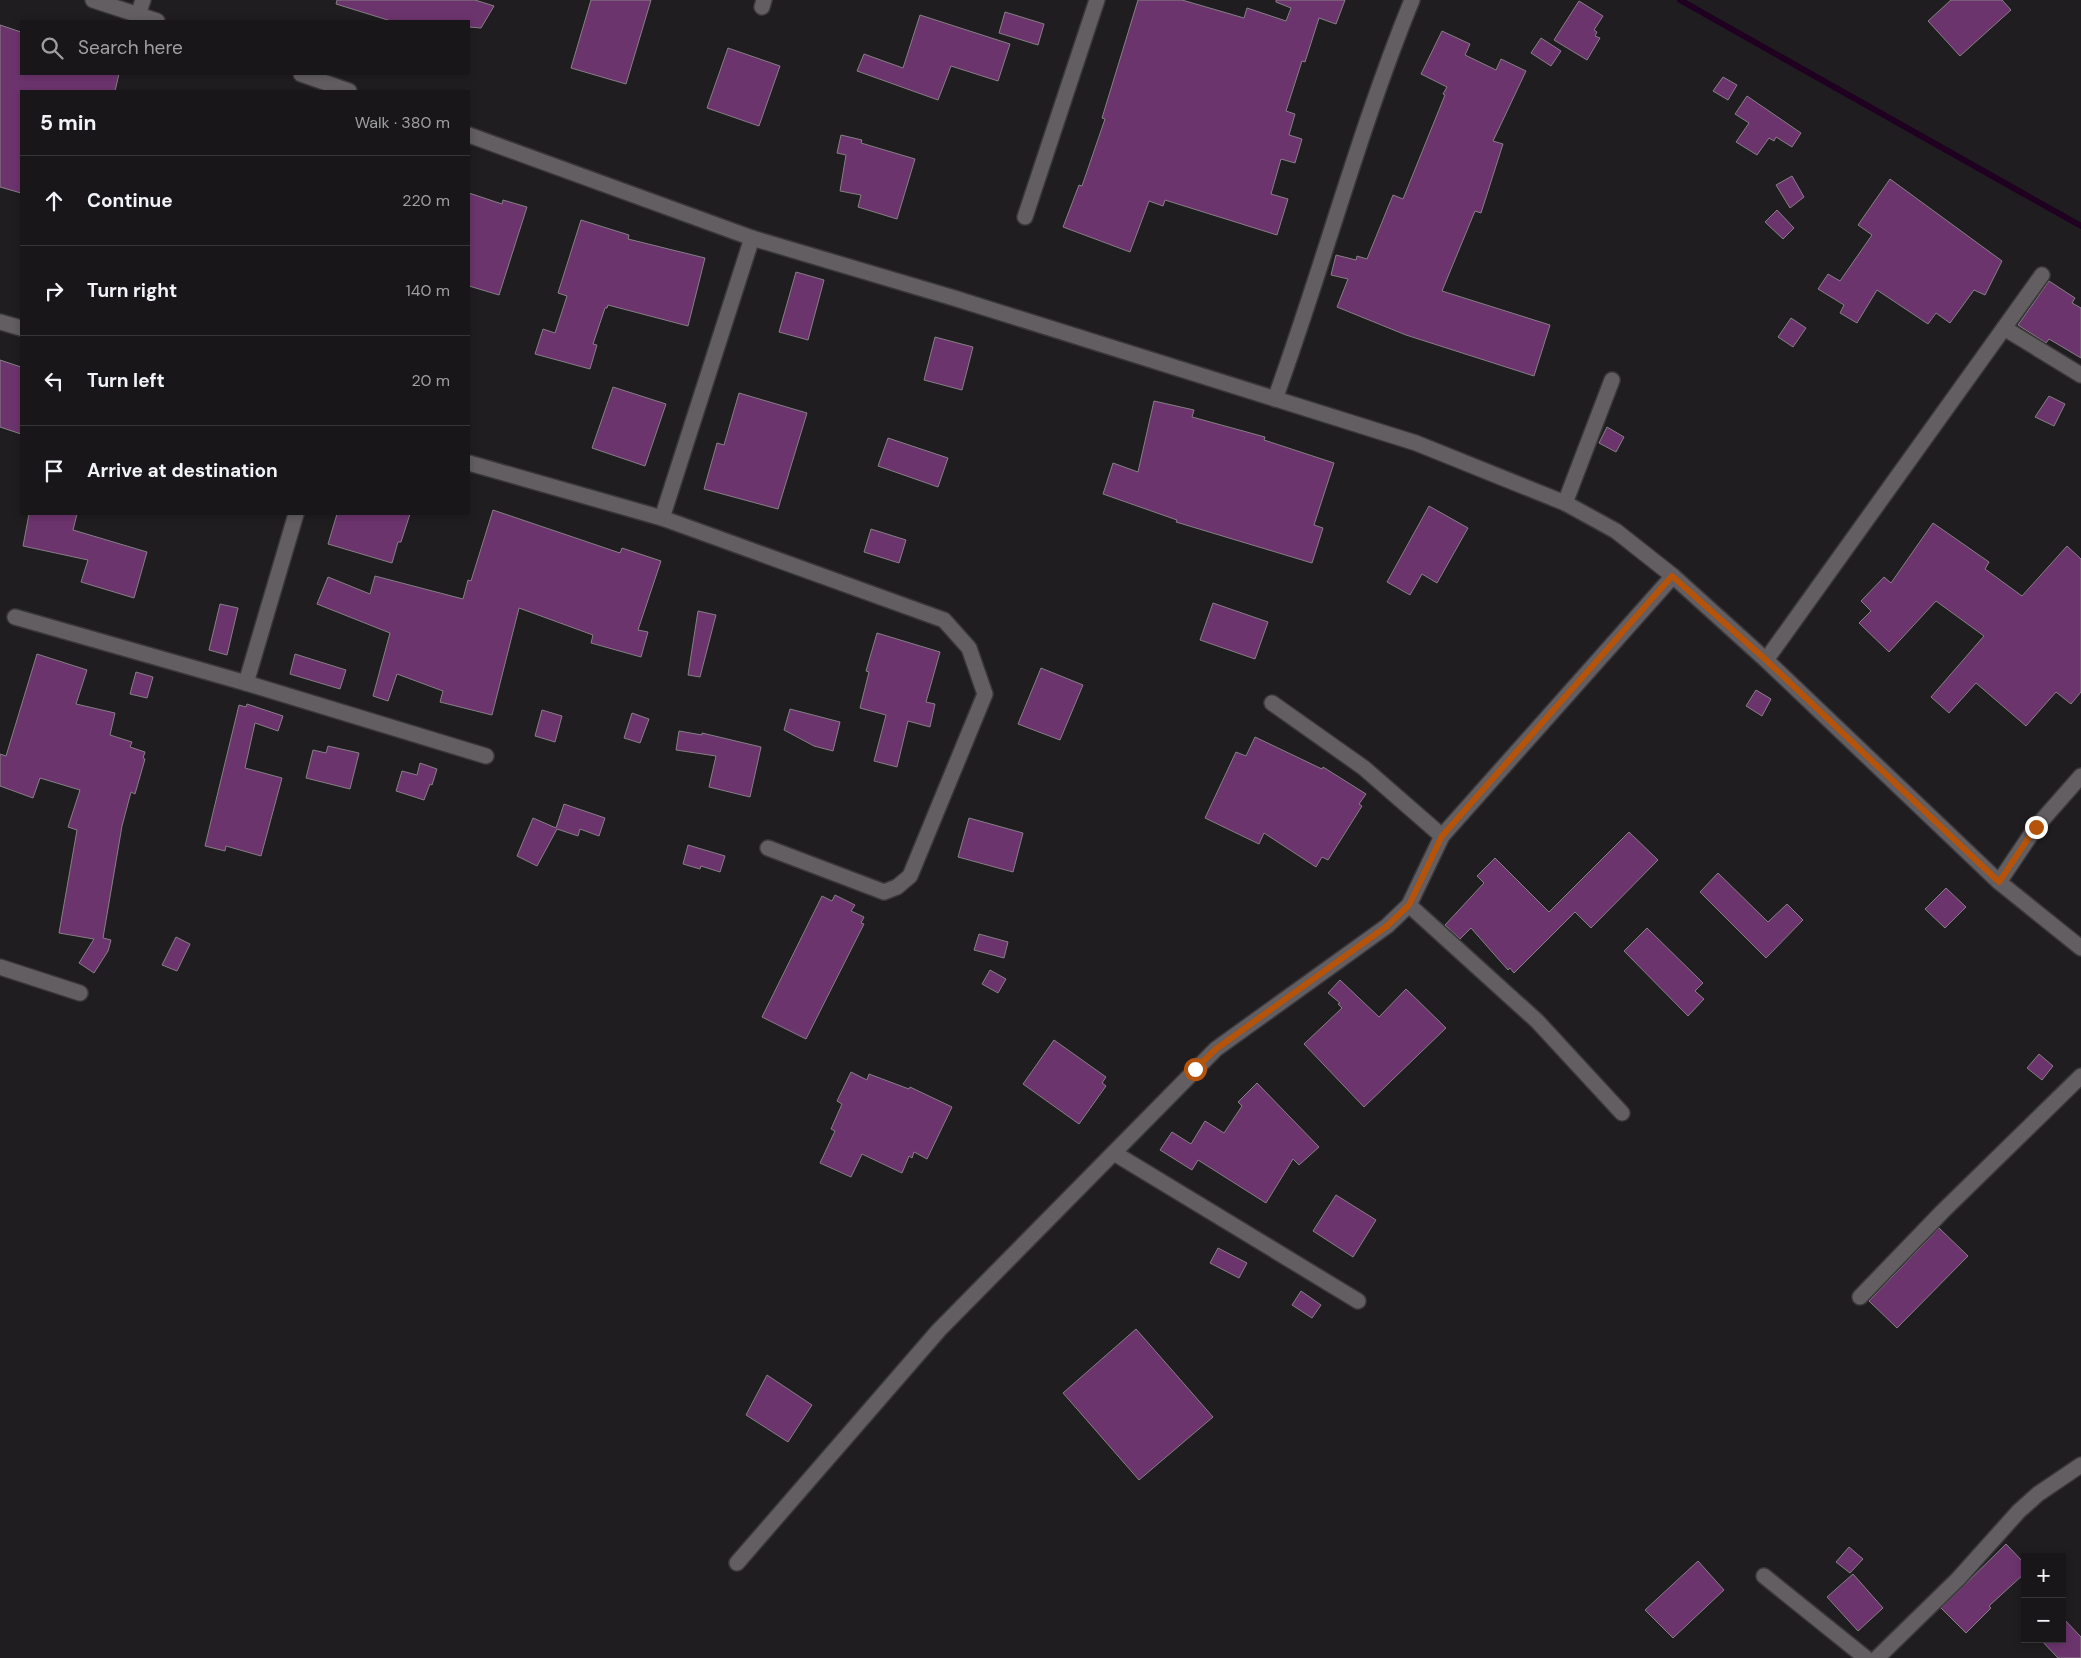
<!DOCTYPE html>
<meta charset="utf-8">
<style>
:root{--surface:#181618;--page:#252325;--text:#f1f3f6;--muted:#9f9fa2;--line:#363537}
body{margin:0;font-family:"DM Sans",sans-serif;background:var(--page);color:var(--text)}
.controls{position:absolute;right:15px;bottom:15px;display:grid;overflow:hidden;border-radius:0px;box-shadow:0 2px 8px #0003}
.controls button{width:45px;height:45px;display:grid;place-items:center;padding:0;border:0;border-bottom:1px solid var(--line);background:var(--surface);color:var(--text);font:25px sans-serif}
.stop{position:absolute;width:15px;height:15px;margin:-11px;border:4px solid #b45309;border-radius:50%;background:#fff}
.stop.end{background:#b45309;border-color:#fff;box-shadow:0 1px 5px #0008}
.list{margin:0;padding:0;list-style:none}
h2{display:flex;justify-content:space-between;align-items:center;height:65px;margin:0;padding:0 20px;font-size:21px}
h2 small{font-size:16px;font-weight:400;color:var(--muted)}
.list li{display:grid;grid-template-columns:32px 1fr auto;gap:15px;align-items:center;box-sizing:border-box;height:90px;padding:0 20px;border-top:1px solid var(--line)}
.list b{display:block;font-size:19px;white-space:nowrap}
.list em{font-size:16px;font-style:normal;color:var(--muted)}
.icon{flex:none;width:28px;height:28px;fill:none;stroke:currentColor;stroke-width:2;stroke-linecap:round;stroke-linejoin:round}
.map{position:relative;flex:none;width:2081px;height:1658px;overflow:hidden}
.search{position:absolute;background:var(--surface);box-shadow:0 2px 8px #0003;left:20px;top:20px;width:450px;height:55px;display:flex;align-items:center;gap:12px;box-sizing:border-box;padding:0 18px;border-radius:0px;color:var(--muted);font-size:19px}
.panel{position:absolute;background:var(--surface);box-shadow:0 2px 8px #0003;left:20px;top:90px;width:450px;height:425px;border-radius:0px}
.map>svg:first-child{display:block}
</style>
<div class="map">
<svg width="2081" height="1658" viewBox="0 0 2081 1658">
<rect width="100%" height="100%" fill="#201d20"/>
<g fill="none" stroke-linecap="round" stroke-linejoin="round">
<polyline stroke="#1f0021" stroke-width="6" points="1680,0 2081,226"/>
</g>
<g fill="#6c346d" stroke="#858085">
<polygon points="337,0 475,0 494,6 481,28 469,27 469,21 391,21 336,4"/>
<polygon points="591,0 651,0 626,84 571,68"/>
<polygon points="1138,0 1182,0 1244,18 1247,8 1286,21 1291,8 1276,2 1276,0 1345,0 1336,24 1319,18 1305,62 1302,61 1286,111 1295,114 1289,135 1302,139 1295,163 1281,159 1271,194 1288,199 1277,235 1165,200 1163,206 1149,201 1130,252 1063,227 1079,185 1082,186 1105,119 1102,118"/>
<polygon points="1951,0 2002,0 2011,10 1960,56 1928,21"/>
<polygon points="1579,1 1603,16 1594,30 1597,32 1595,36 1600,38 1587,60 1554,40"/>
<polygon points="1005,12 1044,24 1038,45 999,33"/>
<polygon points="920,15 1010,44 998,81 951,66 938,100 857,71 864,54 903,68"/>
<polygon points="0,25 21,32 21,74 119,74 115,91 21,91 21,193 0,187"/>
<polygon points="1442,31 1470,44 1465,55 1496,70 1501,59 1526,71 1493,141 1503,144 1481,213 1475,211 1442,291 1550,325 1534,376 1406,335 1337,307 1348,279 1331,275 1336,255 1356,260 1357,256 1367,259 1393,195 1403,199 1445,95 1443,94 1447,87 1421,74"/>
<polygon points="1541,38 1561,51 1551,66 1531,53"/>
<polygon points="728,48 780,66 759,126 707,108"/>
<polygon points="1723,77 1737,85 1728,100 1713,91"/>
<polygon points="1747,96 1801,133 1792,147 1776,137 1774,141 1769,138 1757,155 1736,142 1749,123 1735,114"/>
<polygon points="841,135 862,140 861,143 915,159 897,219 858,207 861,195 840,191 846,155 837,153"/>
<polygon points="1792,176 1804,197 1790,208 1776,185"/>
<polygon points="1890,179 2002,261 1985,295 1974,290 1950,323 1936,313 1928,324 1877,290 1857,323 1840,313 1844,305 1818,289 1828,274 1840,281 1872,235 1858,225"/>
<polygon points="469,193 502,204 503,200 527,207 499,295 469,286"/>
<polygon points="1777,210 1794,228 1783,239 1765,222"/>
<polygon points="581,220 629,235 628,239 705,258 688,326 608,305 607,308 605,308 593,344 597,345 590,369 535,354 543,329 555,333 567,296 558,293"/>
<polygon points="796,272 824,280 808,340 779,332"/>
<polygon points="2049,281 2075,298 2072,303 2081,308 2081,358 2049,339 2046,343 2018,325"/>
<polygon points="1791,318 1806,328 1793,347 1778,337"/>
<polygon points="935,337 973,347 962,390 924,380"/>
<polygon points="0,360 21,367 21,434 0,427"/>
<polygon points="613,387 666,404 645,466 592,448"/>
<polygon points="739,393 807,413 778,509 704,489 717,443 724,445"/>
<polygon points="2049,396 2065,404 2054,426 2035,417"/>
<polygon points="1154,401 1194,410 1192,417 1265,437 1264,440 1334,463 1314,525 1323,528 1312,563 1176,522 1177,520 1103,494 1113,463 1138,472"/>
<polygon points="1607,427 1624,437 1616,452 1599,443"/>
<polygon points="888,438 948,458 938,487 878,466"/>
<polygon points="1429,506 1468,528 1437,583 1422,574 1410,595 1387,582"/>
<polygon points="493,510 620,553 622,548 661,561 638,630 648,632 641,657 591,643 593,635 519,608 492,715 440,702 443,691 397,674 388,701 373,696 390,633 317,604 328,577 370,594 375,576 463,599 468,580 471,581"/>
<polygon points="29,514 77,514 73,530 147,552 134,598 81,582 88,560 23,546"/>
<polygon points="337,514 410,514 401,542 398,542 392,563 328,544"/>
<polygon points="1933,523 1989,562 1985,569 2022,596 2067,546 2081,559 2081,692 2071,704 2056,692 2026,726 1976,683 1949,713 1931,697 1984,636 1936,601 1889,652 1859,623 1871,611 1861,601 1884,577 1891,583"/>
<polygon points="871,529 906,540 899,563 864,552"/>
<polygon points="1213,603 1268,622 1255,659 1200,640"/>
<polygon points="220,604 238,608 227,655 209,650"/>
<polygon points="698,611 716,615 700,677 688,675"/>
<polygon points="877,633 940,652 926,702 935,704 930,727 908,721 897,767 874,761 886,715 860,708 869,672 866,671"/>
<polygon points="37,654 87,670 76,704 115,713 110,735 132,742 130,747 145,752 143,758 145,759 135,794 131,792 122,826 103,938 111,940 108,951 94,973 79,963 94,939 59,933 77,830 68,827 80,790 40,778 33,798 0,786 0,754 6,756"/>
<polygon points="295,654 346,670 340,689 290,674"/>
<polygon points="1041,668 1083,685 1060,740 1018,724"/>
<polygon points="136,672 153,677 147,698 130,694"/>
<polygon points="1756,690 1771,699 1762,716 1746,706"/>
<polygon points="247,704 283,716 278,731 255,723 245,768 282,778 261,856 226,846 225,851 205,846 239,705 246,707"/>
<polygon points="790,709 840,722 833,751 814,746 784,730"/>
<polygon points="542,710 562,716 555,742 535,736"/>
<polygon points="632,713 649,719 640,743 624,738"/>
<polygon points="679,731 702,735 702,733 761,747 750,797 709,787 716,756 676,750"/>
<polygon points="1255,737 1322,769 1323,767 1366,794 1359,804 1362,806 1328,860 1322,857 1316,867 1264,833 1259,844 1205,818 1236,752 1246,756"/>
<polygon points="328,746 359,753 350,789 306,778 313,750 326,753"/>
<polygon points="420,763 437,769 432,785 430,784 424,800 396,791 402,771 417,775"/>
<polygon points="564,804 605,818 599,836 580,829 578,836 557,829 537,866 517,856 533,818 556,828"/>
<polygon points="969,818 1023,833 1013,872 958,857"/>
<polygon points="1629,832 1658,860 1591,928 1575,912 1514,973 1510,968 1508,970 1471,928 1460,939 1445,925 1484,883 1477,876 1495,858 1549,912"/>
<polygon points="688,845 725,856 720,872 701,866 700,869 683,864"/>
<polygon points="1718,873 1768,922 1787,904 1803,920 1766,958 1700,892"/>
<polygon points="1946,888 1966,907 1945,928 1925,909"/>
<polygon points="835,895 855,905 851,911 864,917 861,923 864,924 806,1039 762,1017 822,896 832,901"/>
<polygon points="1647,928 1703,983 1695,991 1704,999 1688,1016 1624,951"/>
<polygon points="979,934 1008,942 1004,958 974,950"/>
<polygon points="176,937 190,944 177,971 162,965"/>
<polygon points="990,970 1006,979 998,993 982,984"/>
<polygon points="1340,980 1379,1017 1406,989 1446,1028 1364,1107 1304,1044 1342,1008 1338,1004 1340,1003 1328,993"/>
<polygon points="1054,1040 1106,1077 1102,1083 1106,1086 1079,1124 1023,1084"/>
<polygon points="2039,1054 2053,1066 2042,1080 2027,1068"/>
<polygon points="851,1072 867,1080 869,1074 909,1089 910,1087 952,1107 927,1159 914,1152 912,1158 909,1156 902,1173 862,1154 851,1177 820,1163 835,1131 831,1129 842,1104 837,1101"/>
<polygon points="1257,1083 1319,1147 1299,1165 1293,1159 1266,1203 1198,1160 1192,1170 1160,1150 1172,1132 1191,1144 1205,1121 1224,1133 1242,1106 1238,1102"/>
<polygon points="1336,1195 1376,1220 1353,1257 1313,1231"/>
<polygon points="1939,1228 1968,1256 1897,1328 1869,1301"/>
<polygon points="1218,1248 1247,1263 1239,1278 1210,1263"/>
<polygon points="1301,1291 1321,1305 1312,1318 1292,1305"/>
<polygon points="1136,1329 1213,1417 1139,1480 1063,1393"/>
<polygon points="767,1375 812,1405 788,1442 746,1415"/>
<polygon points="2006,1544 2025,1564 2025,1573 1989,1606 1991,1608 1966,1633 1941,1608"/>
<polygon points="1849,1547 1863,1559 1850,1573 1836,1562"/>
<polygon points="1698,1561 1724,1590 1673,1638 1645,1610"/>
<polygon points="1853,1574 1883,1608 1858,1631 1827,1597"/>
<polygon points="2062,1617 2081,1637 2081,1658 2058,1658 2040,1639 2062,1639"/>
</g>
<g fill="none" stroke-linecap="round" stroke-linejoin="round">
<defs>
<g id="minor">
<polyline points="93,0 157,21"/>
<polyline points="762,7 764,0"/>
<polyline points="138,15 143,0"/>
<polyline points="301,74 349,91"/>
<polyline points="469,135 752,238 954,298 1416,443 1565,503 1616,531 1673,576 1766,660 1999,882 2081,948"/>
<polyline points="1025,217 1097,0"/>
<polyline points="0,322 21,328"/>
<polyline points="2004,328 2081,375"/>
<path d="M1275,399c48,-132 84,-269 137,-399"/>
<polyline points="469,463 662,518 944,620 969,648 985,694 910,876 897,887 884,892 768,848"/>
<polyline points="1565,503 1612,380"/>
<polyline points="662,518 752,238"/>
<polyline points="15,617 246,683 296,514"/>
<polyline points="1766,660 2042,275"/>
<polyline points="246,683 486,756"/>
<polyline points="1272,703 1364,768 1442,836"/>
<polyline points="1999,882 2036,827 2081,776"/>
<polyline points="1409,905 1537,1021 1622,1113"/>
<polyline points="0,967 80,993"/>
<polyline points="1114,1153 1358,1301"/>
<polyline points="1860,1297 1943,1211 2081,1076"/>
<polyline points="737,1563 939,1330 1216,1049 1387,926 1409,905 1442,836 1673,576"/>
<polyline points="1764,1576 1866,1658"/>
<polyline points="1877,1658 1958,1579 2019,1511 2038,1494 2081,1465"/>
</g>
</defs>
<use href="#minor" stroke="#3a373a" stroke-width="18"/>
<use href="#minor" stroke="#625e62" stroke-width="15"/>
</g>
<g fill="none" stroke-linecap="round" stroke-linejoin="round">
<polyline stroke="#b45309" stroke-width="6" points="1195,1069 1216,1049 1387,926 1409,905 1442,836 1672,576 1766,660 1999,882 2036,827"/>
</g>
</svg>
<div class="controls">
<button>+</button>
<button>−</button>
</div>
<div class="stop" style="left:1195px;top:1069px"></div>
<div class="stop end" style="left:2036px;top:827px"></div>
<div class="search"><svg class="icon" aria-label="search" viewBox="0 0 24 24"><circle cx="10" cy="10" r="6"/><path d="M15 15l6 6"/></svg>Search here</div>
<section class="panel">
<h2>5 min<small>Walk · 380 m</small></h2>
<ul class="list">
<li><svg class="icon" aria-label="ahead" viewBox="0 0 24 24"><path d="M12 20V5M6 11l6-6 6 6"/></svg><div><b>Continue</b></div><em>220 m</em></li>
<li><svg class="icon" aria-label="right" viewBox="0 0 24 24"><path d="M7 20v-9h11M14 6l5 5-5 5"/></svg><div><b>Turn right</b></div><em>140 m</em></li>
<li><svg class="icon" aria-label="left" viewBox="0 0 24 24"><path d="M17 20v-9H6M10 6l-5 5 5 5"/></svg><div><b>Turn left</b></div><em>20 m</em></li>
<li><svg class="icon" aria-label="arrive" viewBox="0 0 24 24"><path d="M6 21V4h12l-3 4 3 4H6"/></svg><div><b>Arrive at destination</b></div></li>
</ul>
</section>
</div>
